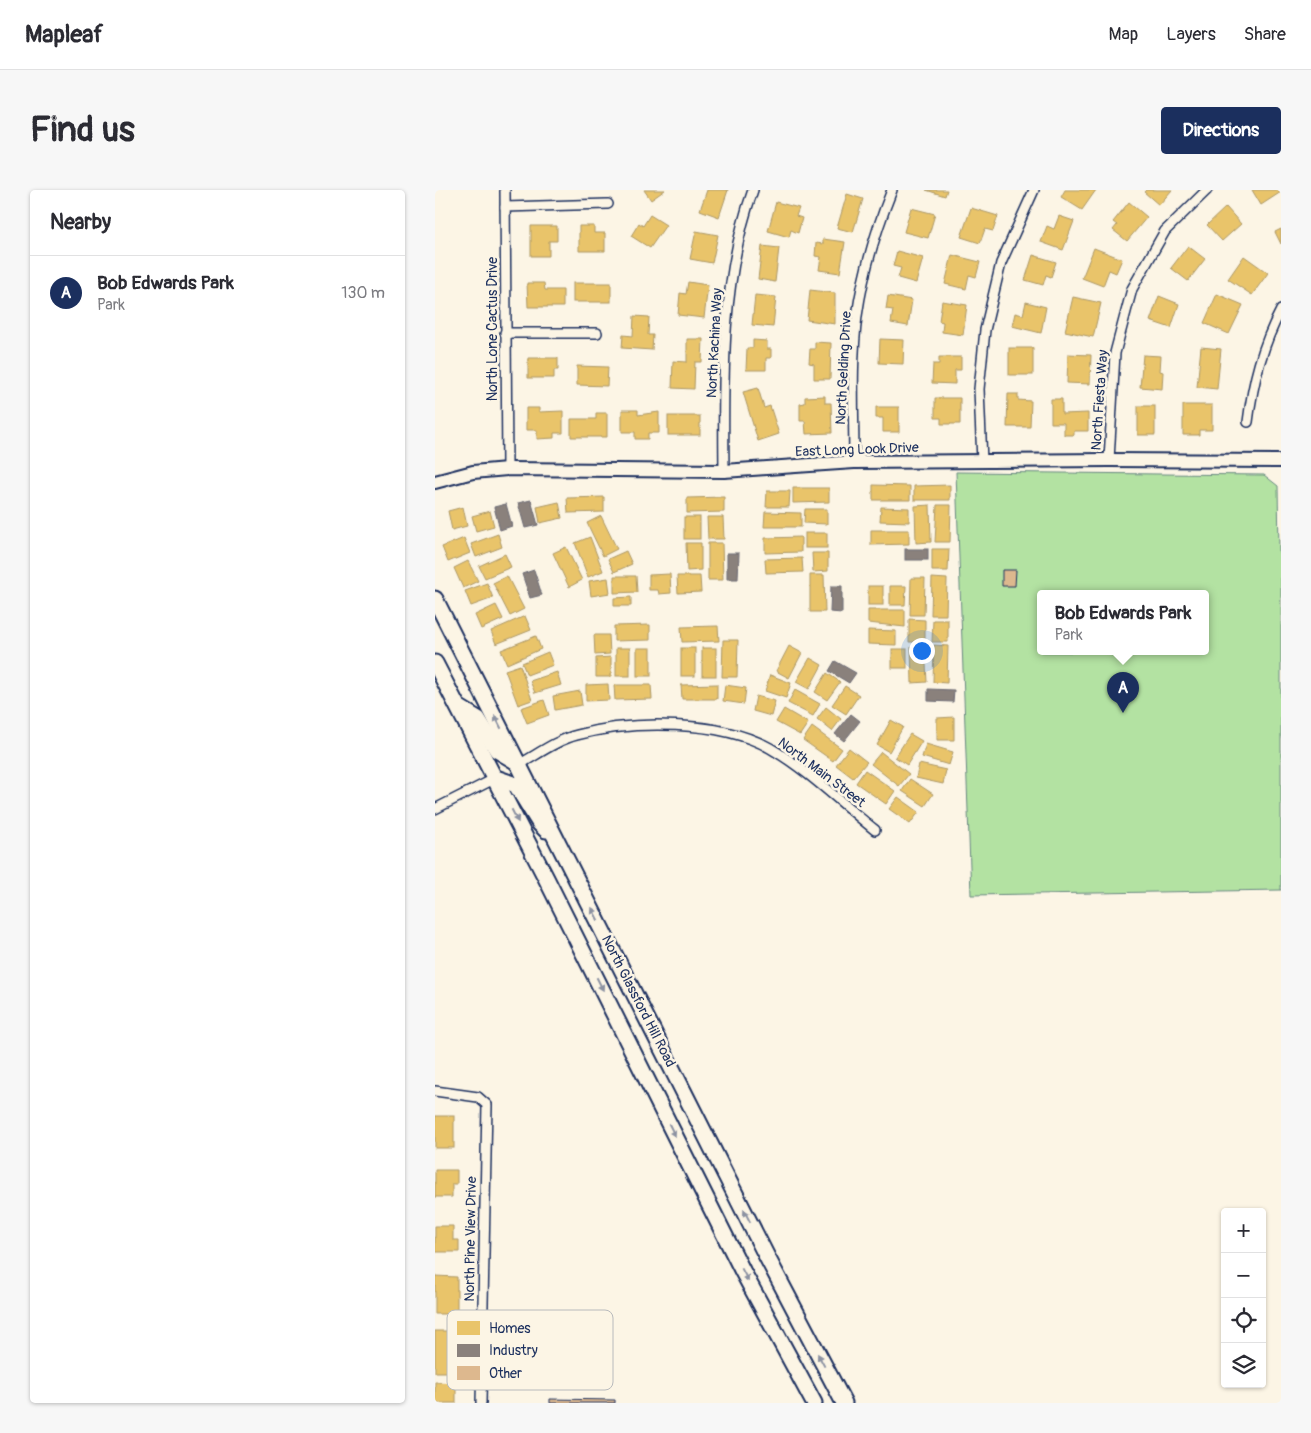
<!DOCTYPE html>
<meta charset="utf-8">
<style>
:root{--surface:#fff;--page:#f7f7f7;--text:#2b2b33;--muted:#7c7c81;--line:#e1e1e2;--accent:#1b2f5e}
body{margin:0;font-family:Pangolin,sans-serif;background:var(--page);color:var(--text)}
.controls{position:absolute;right:15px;bottom:15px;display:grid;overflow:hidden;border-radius:5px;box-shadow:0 1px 4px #0004}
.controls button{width:45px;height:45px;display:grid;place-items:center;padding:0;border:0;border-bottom:1px solid var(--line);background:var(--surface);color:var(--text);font:25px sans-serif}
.you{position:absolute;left:486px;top:460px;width:18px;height:18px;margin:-12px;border:4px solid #fff;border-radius:50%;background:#1a73e8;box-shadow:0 0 0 8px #1a73e833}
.badge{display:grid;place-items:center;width:32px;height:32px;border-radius:50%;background:var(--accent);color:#fff;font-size:16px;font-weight:700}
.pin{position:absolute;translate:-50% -41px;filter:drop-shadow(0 1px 2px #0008)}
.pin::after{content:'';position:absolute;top:26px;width:18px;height:15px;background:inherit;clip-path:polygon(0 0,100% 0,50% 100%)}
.popup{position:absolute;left:602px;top:400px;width:172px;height:65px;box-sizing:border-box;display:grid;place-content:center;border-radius:5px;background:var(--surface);filter:drop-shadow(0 1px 4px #0005);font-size:16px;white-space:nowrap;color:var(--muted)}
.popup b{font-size:19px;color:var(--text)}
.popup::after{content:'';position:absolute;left:50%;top:100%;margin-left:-10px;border:10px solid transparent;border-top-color:var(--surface)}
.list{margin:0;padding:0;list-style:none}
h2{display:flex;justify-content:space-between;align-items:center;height:65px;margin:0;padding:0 20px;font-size:21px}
h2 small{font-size:16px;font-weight:400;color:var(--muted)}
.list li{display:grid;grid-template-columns:32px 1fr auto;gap:15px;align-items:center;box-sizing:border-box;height:75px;padding:0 20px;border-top:1px solid var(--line)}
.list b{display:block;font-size:19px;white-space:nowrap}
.list p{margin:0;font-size:16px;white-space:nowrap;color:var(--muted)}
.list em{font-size:16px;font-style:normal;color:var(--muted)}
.icon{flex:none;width:28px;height:28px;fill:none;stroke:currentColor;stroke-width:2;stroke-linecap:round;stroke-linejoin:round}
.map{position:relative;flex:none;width:846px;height:1213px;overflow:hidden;border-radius:5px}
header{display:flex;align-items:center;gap:30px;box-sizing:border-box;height:70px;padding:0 25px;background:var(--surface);border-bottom:1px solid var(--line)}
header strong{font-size:24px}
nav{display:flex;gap:28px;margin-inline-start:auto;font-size:18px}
.intro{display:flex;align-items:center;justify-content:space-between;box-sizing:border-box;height:120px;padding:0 30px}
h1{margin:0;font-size:35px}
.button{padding:12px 22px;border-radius:5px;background:var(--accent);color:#fff;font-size:18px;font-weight:700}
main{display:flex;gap:30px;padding:0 30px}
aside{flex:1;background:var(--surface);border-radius:5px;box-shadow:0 1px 4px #0004}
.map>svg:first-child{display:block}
</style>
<header>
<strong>Mapleaf</strong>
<nav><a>Map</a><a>Layers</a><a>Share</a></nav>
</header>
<div class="intro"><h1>Find us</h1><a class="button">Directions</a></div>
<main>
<aside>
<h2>Nearby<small></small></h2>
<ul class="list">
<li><span class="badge">A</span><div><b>Bob Edwards Park</b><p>Park</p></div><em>130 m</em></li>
</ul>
</aside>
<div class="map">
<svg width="846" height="1213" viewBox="0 0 846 1213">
<rect width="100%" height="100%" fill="#fcf5e5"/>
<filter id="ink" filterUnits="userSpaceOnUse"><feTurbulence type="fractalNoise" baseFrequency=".02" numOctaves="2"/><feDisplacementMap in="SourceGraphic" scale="10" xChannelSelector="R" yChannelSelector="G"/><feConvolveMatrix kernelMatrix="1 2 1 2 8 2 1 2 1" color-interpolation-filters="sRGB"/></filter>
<g filter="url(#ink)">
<path fill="#b3e2a2" stroke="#678880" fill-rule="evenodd" d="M521,282l308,3 14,11 1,65 2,13v326l-310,5zM606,404h164v58h-164z"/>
<g fill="#e9c46a" stroke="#ab9766">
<polygon points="209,0 230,0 216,10"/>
<polygon points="272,0 293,0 284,27 265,20"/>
<polygon points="491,0 512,0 510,6"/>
<polygon points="630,0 661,0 647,20 626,7"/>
<polygon points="711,0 737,0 724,15 709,2"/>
<polygon points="817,0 846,0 846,2 826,15"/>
<polygon points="412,4 428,9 418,42 402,38"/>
<polygon points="341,12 364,18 361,26 367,28 363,43 356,40 354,47 333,41"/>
<polygon points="694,12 712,27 692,51 678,40 682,35 678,32"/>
<polygon points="791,17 806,34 787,51 772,35"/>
<polygon points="476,18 500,24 493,48 469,42"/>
<polygon points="536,18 563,26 558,41 550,39 545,53 526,47"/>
<polygon points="215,25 231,35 215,58 196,46 204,33 208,36"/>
<polygon points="624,26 639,31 628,60 606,52 612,36 619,39"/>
<polygon points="96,36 122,36 122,51 114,51 114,66 96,66"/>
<polygon points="144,36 159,36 159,43 170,43 170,61 144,61"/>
<polygon points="846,39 846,54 840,42"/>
<polygon points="261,41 283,45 277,73 255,69"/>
<polygon points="388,49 410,52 405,83 384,80 386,67 380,66 381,53 388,54"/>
<polygon points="327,56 344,58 340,92 323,89"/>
<polygon points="753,56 770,69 753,91 736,78"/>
<polygon points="659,58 687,69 681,83 674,80 668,96 647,88"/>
<polygon points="462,61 488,68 481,93 463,88 466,78 458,76"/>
<polygon points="517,65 545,72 541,87 534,85 531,99 510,94"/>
<polygon points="598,65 621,72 616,87 611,85 608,95 590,90"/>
<polygon points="809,66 833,83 817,105 793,89"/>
<polygon points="253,92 273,95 269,128 243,125 245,103 251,104"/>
<polygon points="92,93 109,93 110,100 128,100 128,117 93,117"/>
<rect x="138" y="93" width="38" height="19"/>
<polygon points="375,100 400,103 400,134 372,130"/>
<polygon points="782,104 808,115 794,144 769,133"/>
<polygon points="320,105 341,107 338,137 317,135"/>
<polygon points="453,106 477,110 473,136 456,133 458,120 451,119"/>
<polygon points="724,106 744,114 736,138 715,131"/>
<polygon points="638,107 666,113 658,147 630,141"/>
<polygon points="507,111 532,115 528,145 507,142 508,132 504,131"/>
<polygon points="591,112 611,117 606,143 577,136 580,123 588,125"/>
<polygon points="199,126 214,127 213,145 218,145 217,160 187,158 188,145 198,146"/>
<polygon points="252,149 268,149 267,172 260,172 259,199 237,198 238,171 252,172"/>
<polygon points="445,149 469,150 468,174 444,173"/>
<polygon points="318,150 332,151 332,159 336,159 336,168 331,168 331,180 311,180 312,158 318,158"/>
<polygon points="380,152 396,153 395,189 379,189 379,174 374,173 375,159 380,159"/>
<polygon points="766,157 786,159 782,199 762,197"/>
<rect x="574" y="158" width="24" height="27"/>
<polygon points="633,164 656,165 655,194 632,193"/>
<polygon points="708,165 726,166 725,181 728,182 727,199 705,197"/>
<polygon points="504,167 526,167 526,180 520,180 520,194 497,193 498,174 504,174"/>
<polygon points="93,168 123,168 123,180 119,180 119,188 93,188"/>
<polygon points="142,176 173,177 172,196 142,195"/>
<polygon points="323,198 329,218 335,216 344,244 323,251 308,202"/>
<polygon points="573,204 583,204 583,210 596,211 595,237 572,237"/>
<polygon points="390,206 390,213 396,213 397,243 371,244 370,231 365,231 365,214 370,213 370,207"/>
<polygon points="500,208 525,208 525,234 506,234 506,228 500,228"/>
<polygon points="616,209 627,209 627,224 653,223 653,241 639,241 639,245 629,245 629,233 616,233"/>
<polygon points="748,215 777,215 777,240 764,240 764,245 748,245"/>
<rect x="703" y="216" width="17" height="29"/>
<polygon points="441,217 464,217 464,242 448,242 448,228 441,228"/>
<polygon points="91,218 104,218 104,222 128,221 128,243 119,243 119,248 102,249 102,240 91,240"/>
<polygon points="187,220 203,220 203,225 224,222 224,243 213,243 213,249 200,249 200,242 187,242"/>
<polygon points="161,223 172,223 172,247 136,247 136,229 161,229"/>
<rect x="233" y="226" width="32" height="19"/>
<polygon points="438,295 475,296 475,310 438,310"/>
<polygon points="515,295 515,310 479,310 479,296"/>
<polygon points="358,298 394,298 394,312 358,313"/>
<polygon points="332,301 355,301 354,317 331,317"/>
<polygon points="169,307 169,322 133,323 132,308"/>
<polygon points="289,307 289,322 252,323 252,308"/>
<polygon points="124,312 127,328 105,333 102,317"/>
<polygon points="495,315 496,352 481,353 480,316"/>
<polygon points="502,315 516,315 515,352 500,352"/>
<polygon points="28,317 32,336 17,340 13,321"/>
<polygon points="446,317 474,318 474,332 445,331"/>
<polygon points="370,319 392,319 392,334 369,333"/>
<polygon points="55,321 59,336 41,341 37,326"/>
<polygon points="330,322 366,323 366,337 329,337"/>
<polygon points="166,326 182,359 168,366 152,333"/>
<rect x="249" y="327" width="16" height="22"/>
<polygon points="272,327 288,327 289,349 273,349"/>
<polygon points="436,340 474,340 474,354 436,355"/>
<rect x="370" y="343" width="22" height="15"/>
<polygon points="63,344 67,357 41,367 36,354"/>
<polygon points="155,347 168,381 153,387 140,353"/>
<polygon points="366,347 366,362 330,363 330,348"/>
<polygon points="29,348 35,363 13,372 7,357"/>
<polygon points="251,353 266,353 266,380 252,381"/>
<polygon points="273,353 287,353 288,390 273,390"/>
<polygon points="131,357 147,390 134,397 118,363"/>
<polygon points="497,359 514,359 513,381 497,381"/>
<polygon points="191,361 197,374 179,382 173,369"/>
<polygon points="377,363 393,363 393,381 378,382"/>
<polygon points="70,364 76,377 50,388 44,376"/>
<polygon points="367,368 368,382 331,383 330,369"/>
<polygon points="33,371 43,391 28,398 19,378"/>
<polygon points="235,384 236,403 224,404 223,400 214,400 214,385"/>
<polygon points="375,385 389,385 390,422 375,422"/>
<polygon points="72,386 89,419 75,426 58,393"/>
<polygon points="179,386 201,386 202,402 179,403"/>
<polygon points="242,386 265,386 266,402 243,403"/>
<polygon points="173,388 175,403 156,406 154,391"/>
<polygon points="476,388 490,388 489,425 475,425"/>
<polygon points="497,388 512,389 511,425 496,425"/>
<polygon points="52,393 58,408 36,416 30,401"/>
<rect x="433" y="396" width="15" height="19"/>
<polygon points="455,396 471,396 470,415 455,415"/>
<polygon points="196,407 196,416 179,416 179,408"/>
<polygon points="61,415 68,429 46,439 40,425"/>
<polygon points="433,420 470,420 470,437 433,433"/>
<polygon points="90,426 96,440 61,454 56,441"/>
<polygon points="474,429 490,430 490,452 474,452"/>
<polygon points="498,430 513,430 513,452 497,452"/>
<polygon points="215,435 215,450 179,451 179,436"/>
<polygon points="283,436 284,451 247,452 246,437"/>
<polygon points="433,440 461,441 461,455 433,454"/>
<polygon points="159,445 174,445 175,464 160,465"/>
<polygon points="101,446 106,459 72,474 66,460"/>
<polygon points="288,450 303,450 302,487 287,487"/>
<polygon points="499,455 513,456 512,493 498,492"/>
<polygon points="354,456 367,463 354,488 341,481"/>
<polygon points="490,456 492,492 477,493 476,457"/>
<rect x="181" y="458" width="14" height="28"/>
<rect x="202" y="458" width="14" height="28"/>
<rect x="246" y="458" width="14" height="28"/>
<rect x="267" y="458" width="14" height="28"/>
<rect x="457" y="459" width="15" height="19"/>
<polygon points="113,462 118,475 92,485 87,473"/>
<polygon points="176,467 176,487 161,487 161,468"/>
<polygon points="375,468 387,475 374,499 361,492"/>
<polygon points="85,475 97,510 83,515 70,480"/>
<polygon points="122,482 126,495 100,503 95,491"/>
<polygon points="392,483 405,492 392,510 380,502"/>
<polygon points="335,485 356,493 351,508 330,501"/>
<polygon points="173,494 174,510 151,511 151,495"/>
<polygon points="282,494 282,509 247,509 246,495"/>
<polygon points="179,495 216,495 217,509 180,510"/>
<polygon points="290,495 311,498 309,514 288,511"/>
<polygon points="410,496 424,505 411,524 397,515"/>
<polygon points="360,500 385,514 378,526 353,513"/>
<polygon points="145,501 147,515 120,520 118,506"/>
<polygon points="321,506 340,511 336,526 318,521"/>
<polygon points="109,510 114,525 92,533 86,518"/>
<polygon points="391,517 406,529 397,541 382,529"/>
<polygon points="349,519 373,533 365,545 341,532"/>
<polygon points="519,527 519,550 502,550 502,528"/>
<polygon points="456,530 468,537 454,562 442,555"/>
<polygon points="377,537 407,559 398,571 368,550"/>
<polygon points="475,544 487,551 472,575 460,567"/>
<polygon points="491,554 518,562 514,575 487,567"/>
<polygon points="414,558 432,572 418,588 401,575"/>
<polygon points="446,562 474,584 464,596 436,574"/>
<polygon points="484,574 511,580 508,594 481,588"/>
<polygon points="430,580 460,601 451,614 421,593"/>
<polygon points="475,589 498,604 490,616 467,601"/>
<polygon points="463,607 484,622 475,634 454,619"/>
<rect x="0" y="926" width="19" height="32"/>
<polygon points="0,980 22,980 22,994 17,994 17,1007 0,1007"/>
<polygon points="0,1036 18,1036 18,1050 24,1050 24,1062 0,1062"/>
<polygon points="0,1086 22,1087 22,1124 0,1124"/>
<rect x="0" y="1141" width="19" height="41"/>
<polygon points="0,1192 21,1193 21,1213 0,1213"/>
</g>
<g fill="#8a817c" stroke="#696873">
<polygon points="96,310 103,335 90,338 83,313"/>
<polygon points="71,314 77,336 65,340 59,317"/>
<rect x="470" y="359" width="23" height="11"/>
<polygon points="292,363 304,363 303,389 292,389"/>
<polygon points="99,380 107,405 95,408 87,384"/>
<polygon points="396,396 407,396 407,423 395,422"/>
<polygon points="400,471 421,483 414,493 394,481"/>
<polygon points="493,499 519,500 518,512 493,511"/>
<polygon points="416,524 425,531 409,551 400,544"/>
</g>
<g fill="#ddb88e" stroke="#1b2f5e">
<polygon points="567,380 581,380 580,396 567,396"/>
<polygon points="115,1209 180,1210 180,1213 115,1213"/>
</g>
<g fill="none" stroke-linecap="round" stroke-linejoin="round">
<defs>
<g id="street">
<polyline points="70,0 72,279"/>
<polyline points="70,17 173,14"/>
<polyline points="70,143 162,143"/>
<path d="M813,232c5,-41 14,-76 33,-112"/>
<polyline points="674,270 680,163 697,99 730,41 772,0"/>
<path d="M419,272c0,-48 -3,-98 3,-146 6,-43 19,-86 35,-126"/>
<polyline points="547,272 544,199 550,140 566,73 599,0"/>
<path d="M289,281c-1,-93 -3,-192 29,-281"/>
<path d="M85,574c18,-10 37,-24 57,-29 55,-15 143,-15 193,13 38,22 71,55 105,82"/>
<polyline points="0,619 61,588"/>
<polyline points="0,901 43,907 52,915 46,1213"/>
</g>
<polyline id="secondary" points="0,292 38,282 72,279 289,281 419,272 674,270 846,271"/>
<g id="primary">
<polyline points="0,409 333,1069 409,1213"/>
<polyline points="0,473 111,688 308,1082 379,1213"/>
<polyline points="25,518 43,529 62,560 85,574"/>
<polyline points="61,588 81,595 105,634 111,640"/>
</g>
</defs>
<use href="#street" stroke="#1b2f5e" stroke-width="12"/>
<use href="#secondary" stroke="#1b2f5e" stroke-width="16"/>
<use href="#primary" stroke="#1b2f5e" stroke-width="19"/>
<use href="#street" stroke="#fcf5e5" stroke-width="9"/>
<use href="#secondary" stroke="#fcf5e5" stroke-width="12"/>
<use href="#primary" stroke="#fcf5e5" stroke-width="15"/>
</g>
<defs><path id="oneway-solid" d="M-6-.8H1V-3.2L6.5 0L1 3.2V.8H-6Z" transform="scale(1.25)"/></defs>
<g fill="#8c92a2">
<use href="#oneway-solid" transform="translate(63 532) rotate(-117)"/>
<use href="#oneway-solid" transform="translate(80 626) rotate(63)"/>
<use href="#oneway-solid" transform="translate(160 724) rotate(-117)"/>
<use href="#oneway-solid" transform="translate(165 794) rotate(63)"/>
<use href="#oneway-solid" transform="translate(237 940) rotate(63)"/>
<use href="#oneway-solid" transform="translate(312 1026) rotate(-117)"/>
<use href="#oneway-solid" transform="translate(310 1085) rotate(62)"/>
<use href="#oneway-solid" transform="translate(386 1170) rotate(-118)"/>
</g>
</g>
<g text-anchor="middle" stroke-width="5" stroke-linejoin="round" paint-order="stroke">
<g font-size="14" fill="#1b2f5e" stroke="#fcf5e5">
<text transform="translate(57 139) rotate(-90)" y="5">North Lone Cactus Drive</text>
<text transform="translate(279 153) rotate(-87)" y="5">North Kachina Way</text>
<text transform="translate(408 178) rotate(-87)" y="5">North Gelding Drive</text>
<text transform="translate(664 210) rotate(-86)" y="5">North Fiesta Way</text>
<text transform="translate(422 259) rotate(-2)" y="5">East Long Look Drive</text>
<text transform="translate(387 582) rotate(37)" y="5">North Main Street</text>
<text transform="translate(204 811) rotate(63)" y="5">North Glassford Hill Road</text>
<text transform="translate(35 1049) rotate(-89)" y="5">North Pine View Drive</text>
</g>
</g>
<rect x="12" y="1120" width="166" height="80" rx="8" fill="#fcf5e5" stroke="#b8babc" stroke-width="1"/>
<rect x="22" y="1131" width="23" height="14" fill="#e9c46a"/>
<rect x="22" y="1154" width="23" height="13" fill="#8a817c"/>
<rect x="22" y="1176" width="23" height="14" fill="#ddb88e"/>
<g font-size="14" fill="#1b2f5e">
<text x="54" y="1143">Homes</text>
<text x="54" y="1165">Industry</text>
<text x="54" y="1188">Other</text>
</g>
</svg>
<div class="controls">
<button>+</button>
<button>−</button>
<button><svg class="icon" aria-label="locate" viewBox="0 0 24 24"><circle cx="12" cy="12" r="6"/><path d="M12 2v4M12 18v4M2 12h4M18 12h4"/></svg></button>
<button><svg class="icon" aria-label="layers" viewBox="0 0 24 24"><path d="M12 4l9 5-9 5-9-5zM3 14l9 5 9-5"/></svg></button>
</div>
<div class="you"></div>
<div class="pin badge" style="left:688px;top:523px">A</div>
<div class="popup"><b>Bob Edwards Park</b>Park</div>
</div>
</main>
